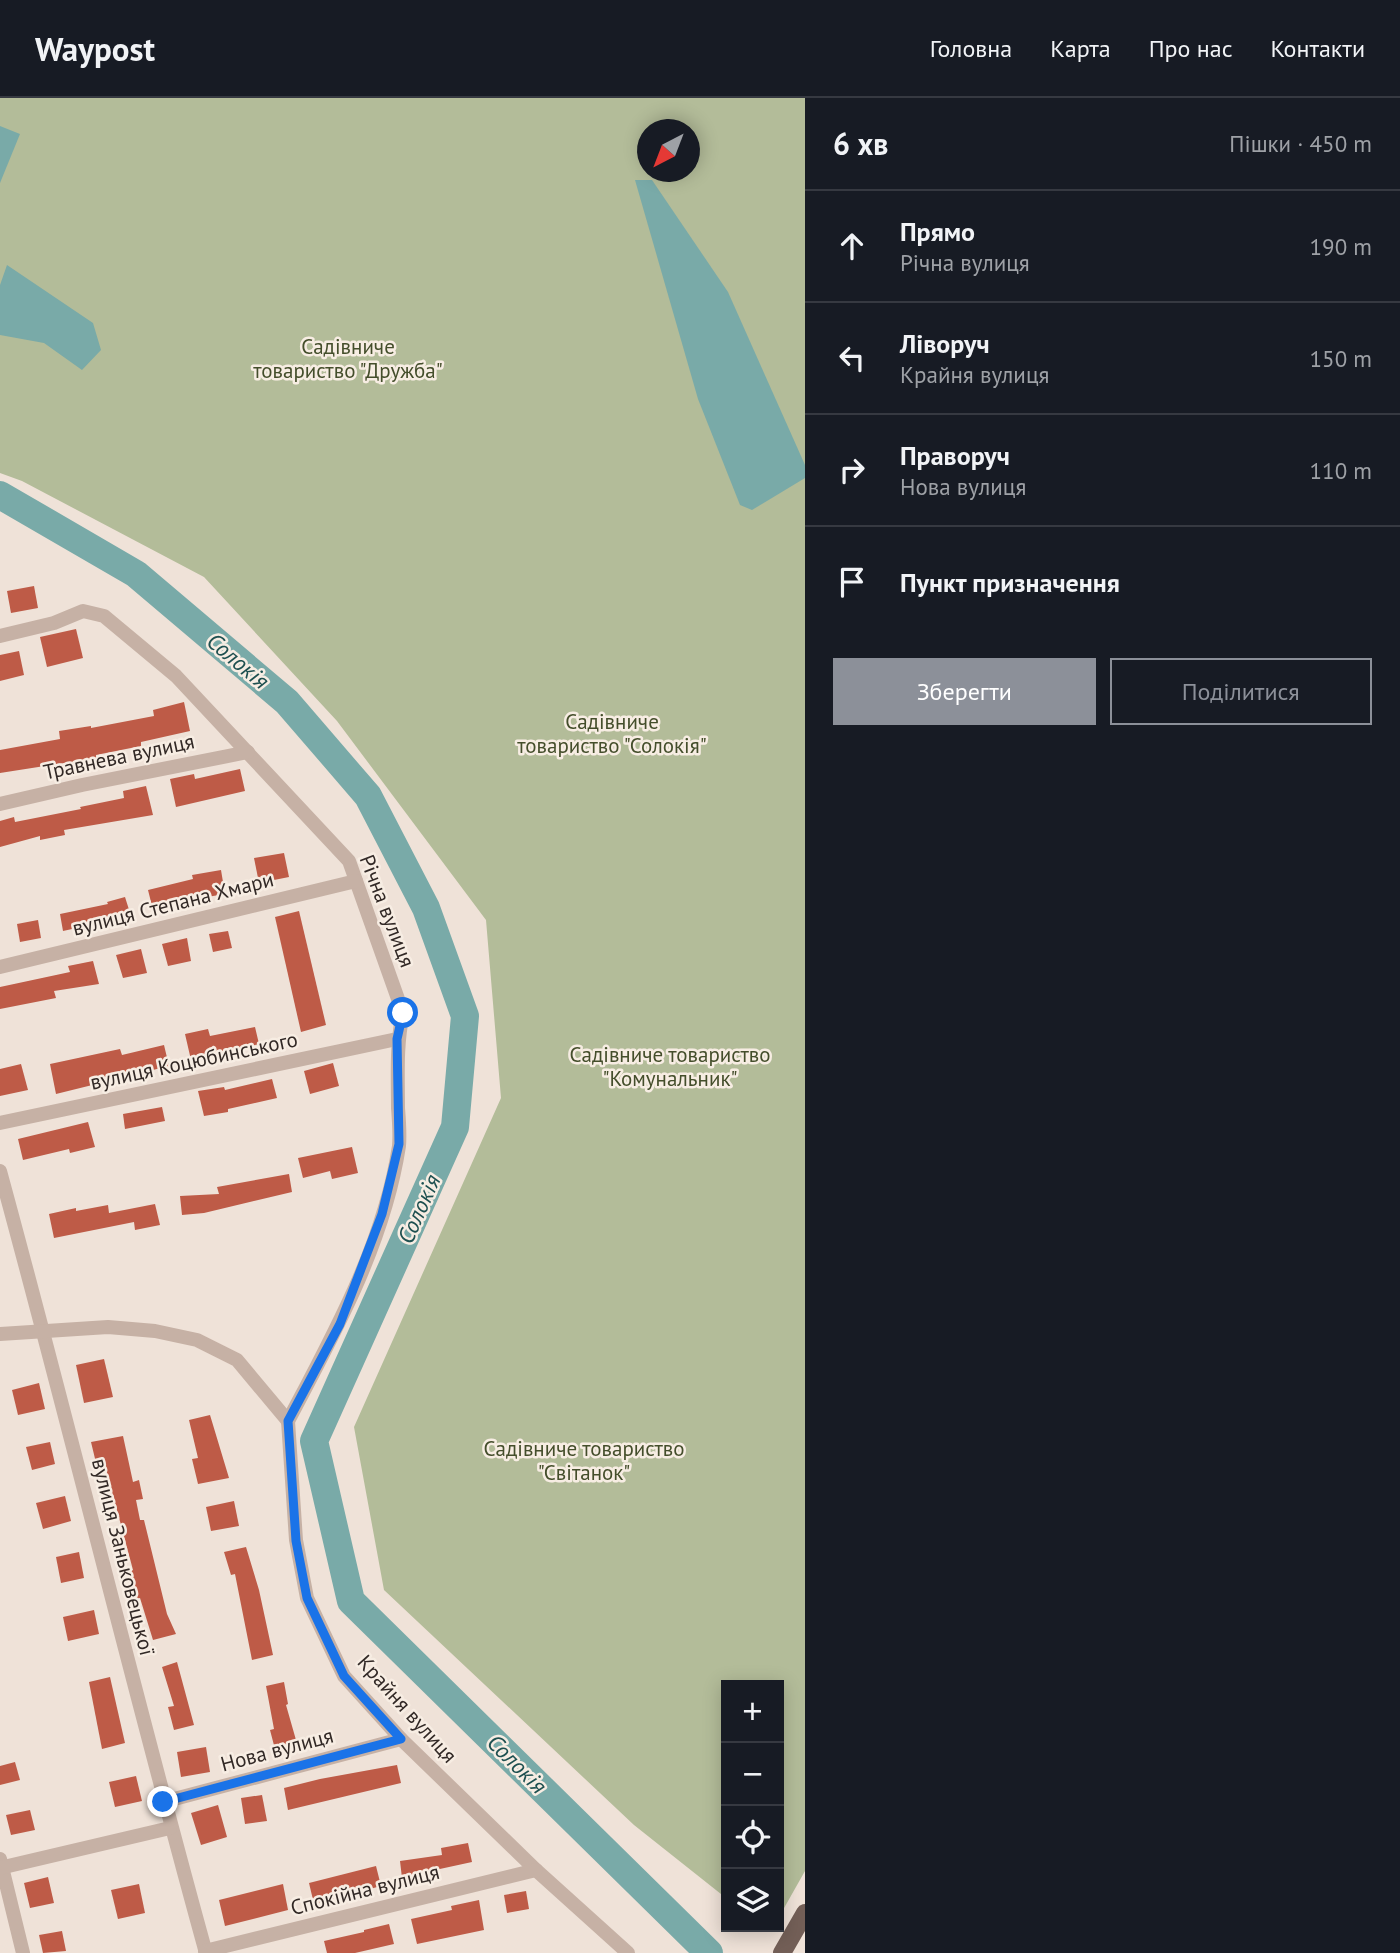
<!DOCTYPE html>
<html lang="uk">
<meta charset="utf-8">
<style>
:root{--surface:#171b24;--page:#242831;--text:#f1f3f6;--muted:#9ea1a6;--line:#363941;--accent:#8c9099}
body{margin:0;font-family:"PT Sans",sans-serif;background:var(--page);color:var(--text)}
.controls{position:absolute;right:21px;bottom:21px;display:grid;overflow:hidden;border-radius:0px;box-shadow:0 4px 18px #0003}
.controls button{width:63px;height:63px;display:grid;place-items:center;padding:0;border:0;border-bottom:2px solid var(--line);background:var(--surface);color:var(--text);font:35px sans-serif}
.compass{position:absolute;left:637px;top:21px;width:63px;height:63px;border-radius:50%;background:var(--surface);box-shadow:0 4px 18px #0003;rotate:222deg}
.stop{position:absolute;width:21px;height:21px;margin:-16px;border:5px solid #1a73e8;border-radius:50%;background:#fff}
.stop.end{background:#1a73e8;border-color:#fff;box-shadow:0 2px 7px #0008}
.list{margin:0;padding:0;list-style:none}
h2{display:flex;justify-content:space-between;align-items:center;height:91px;margin:0;padding:0 28px;font-size:30px}
h2 small{font-size:23px;font-weight:400;color:var(--muted)}
.list li{display:grid;grid-template-columns:46px 1fr auto;gap:21px;align-items:center;box-sizing:border-box;height:112px;padding:0 28px;border-top:2px solid var(--line)}
.list b{display:block;font-size:26px;white-space:nowrap}
.list p{margin:0;font-size:23px;white-space:nowrap;color:var(--muted)}
.list em{font-size:23px;font-style:normal;color:var(--muted)}
.actions{display:flex;gap:14px;padding:21px 28px}
.actions a{flex:1;padding:16px 0;border:2px solid var(--accent);border-radius:0px;text-align:center;font-size:24px;color:var(--accent)}
.actions .main{background:var(--accent);color:#fff}
.icon{flex:none;width:38px;height:38px;fill:none;stroke:currentColor;stroke-width:2;stroke-linecap:round;stroke-linejoin:round}
.map{position:relative;flex:none;width:805px;height:1855px;overflow:hidden}
header{display:flex;align-items:center;gap:42px;box-sizing:border-box;height:98px;padding:0 35px;background:var(--surface);border-bottom:2px solid var(--line)}
header strong{font-size:33px}
nav{display:flex;gap:38px;margin-inline-start:auto;font-size:24px}
main{display:flex}
aside{flex:1;background:var(--surface)}
.map>svg:first-child{display:block}
</style>
<header>
<strong>Waypost</strong>
<nav><a>Головна</a><a>Карта</a><a>Про нас</a><a>Контакти</a></nav>
</header>
<main>
<div class="map">
<svg width="805" height="1855" viewBox="0 0 805 1855">
<rect width="100%" height="100%" fill="#efe2d8"/>
<path fill="#b3bc99" fill-rule="evenodd" d="M0,0h805v1773l-26,46v-232h-53v213l-92,-73 -250,-235 -30,-163 147,-329 -15,-178 -149,-199 -133,-144 -182,-96 -22,-8zM648,32h42v42h-42z"/>
<g fill="#79aaa8">
<polygon points="0,28 20,36 0,85"/>
<polygon points="635,82 652,82 728,194 805,367 805,380 752,412 740,407 698,301"/>
<polygon points="7,167 93,225 101,252 82,272 44,245 0,237 0,187"/>
</g>
<g fill="none" stroke-linecap="round" stroke-linejoin="round">
<polyline stroke="#79aaa8" stroke-width="28" points="0,397 136,476 287,604 368,698 426,810 465,918 455,1029 314,1343 351,1503 709,1855"/>
</g>
<g fill="#be5b47">
<polygon points="34,488 38,510 11,515 7,493"/>
<polygon points="76,531 83,560 47,569 40,539"/>
<polygon points="19,553 24,577 0,583 0,557"/>
<polygon points="184,604 190,633 141,644 141,648 96,657 96,660 0,675 0,652 60,641 59,633 91,628 91,630 154,618 153,612"/>
<polygon points="240,671 245,693 176,709 170,681 194,676 195,681"/>
<polygon points="146,688 153,717 64,732 65,737 40,742 40,738 0,749 0,723 14,719 15,724 81,711 80,709 124,700 123,693"/>
<polygon points="284,755 289,779 259,785 254,760"/>
<polygon points="221,772 225,796 177,804 178,806 153,812 148,792 193,781 192,777"/>
<polygon points="125,799 131,818 63,833 60,816 108,806 107,804"/>
<polygon points="299,813 326,927 301,934 275,819"/>
<polygon points="38,822 41,840 20,844 17,826"/>
<polygon points="228,833 232,850 213,854 209,836"/>
<polygon points="187,840 191,863 168,868 162,846"/>
<polygon points="141,851 147,875 123,880 116,857"/>
<polygon points="93,863 99,886 54,893 56,900 0,911 0,889 70,874 68,868"/>
<polygon points="255,929 259,946 191,962 185,936 208,931 210,938"/>
<polygon points="164,947 169,968 56,996 50,966 120,951 122,957"/>
<polygon points="333,965 339,988 310,996 304,973"/>
<polygon points="21,966 28,992 0,998 0,971"/>
<polygon points="272,981 277,1000 228,1011 228,1014 204,1018 198,993 224,989 225,992"/>
<polygon points="162,1009 165,1023 125,1031 123,1016"/>
<polygon points="88,1024 95,1049 70,1055 69,1051 23,1062 18,1041"/>
<polygon points="352,1049 358,1075 332,1081 330,1073 303,1080 298,1060"/>
<polygon points="289,1076 292,1094 204,1115 182,1117 180,1098 219,1096 217,1089"/>
<polygon points="155,1106 160,1127 135,1132 134,1124 54,1140 49,1116 76,1110 76,1113 108,1107 109,1115"/>
<polygon points="104,1261 113,1299 84,1305 76,1267"/>
<polygon points="39,1285 45,1311 18,1317 12,1292"/>
<polygon points="210,1317 229,1380 198,1386 192,1361 198,1360 189,1322"/>
<polygon points="123,1338 133,1384 139,1382 143,1401 136,1402 140,1422 144,1422 167,1516 176,1536 153,1542 140,1500 135,1501 129,1473 133,1472 105,1367 97,1369 91,1344"/>
<polygon points="50,1344 55,1366 32,1372 26,1349"/>
<polygon points="65,1398 71,1423 43,1431 36,1405"/>
<polygon points="234,1403 239,1428 211,1433 206,1409"/>
<polygon points="246,1449 259,1492 273,1557 252,1562 235,1476 231,1477 224,1454"/>
<polygon points="79,1454 84,1480 61,1485 56,1459"/>
<polygon points="94,1512 99,1536 68,1543 63,1519"/>
<polygon points="177,1564 194,1627 174,1632 168,1609 174,1608 162,1569"/>
<polygon points="110,1579 125,1645 102,1651 89,1584"/>
<polygon points="284,1584 288,1606 286,1607 298,1649 276,1655 270,1632 274,1631 266,1588"/>
<polygon points="206,1649 210,1674 181,1679 177,1654"/>
<polygon points="15,1664 20,1682 0,1687 0,1668"/>
<polygon points="397,1667 401,1685 288,1712 284,1690 320,1681"/>
<polygon points="136,1678 142,1703 115,1709 109,1684"/>
<polygon points="262,1697 267,1723 245,1726 241,1700"/>
<polygon points="218,1707 227,1739 201,1747 191,1715"/>
<polygon points="30,1712 35,1732 11,1737 6,1717"/>
<polygon points="468,1745 472,1764 426,1774 426,1776 402,1780 400,1763 442,1757 441,1750"/>
<polygon points="376,1768 381,1788 314,1806 309,1785"/>
<polygon points="48,1779 54,1805 30,1810 24,1785"/>
<polygon points="139,1786 145,1815 118,1821 111,1792"/>
<polygon points="283,1786 288,1812 225,1828 219,1802"/>
<polygon points="526,1793 529,1811 507,1815 504,1797"/>
<polygon points="479,1802 484,1832 417,1846 411,1821 452,1812 451,1808"/>
<polygon points="389,1826 394,1846 355,1855 327,1855 324,1843 364,1834 364,1832"/>
<polygon points="62,1833 66,1853 43,1855 39,1837"/>
</g>
<g fill="none" stroke-linecap="round" stroke-linejoin="round">
<g stroke="#c6b1a5" stroke-width="14">
<path d="M0,538l54,-13 29,-12 21,5 72,60 173,185 54,152c-7,32 -5,63 -5,95 1,12 2,26 1,38 -15,98 -65,188 -111,275"/>
<polyline points="0,706 82,687 248,654"/>
<polyline points="0,869 356,783"/>
<polyline points="0,1025 397,941"/>
<path d="M0,1073c71,260 134,522 206,782"/>
<polyline points="0,1236 108,1229 155,1233 197,1242 237,1262 288,1323"/>
<polyline points="288,1323 296,1442 307,1500 344,1578 401,1641 536,1772 628,1855"/>
<polyline points="163,1704 401,1641"/>
<polyline points="0,1761 23,1855"/>
<polyline points="0,1770 170,1730"/>
<polyline points="205,1853 536,1772"/>
</g>
<polyline stroke="#735f57" stroke-width="18" points="782,1855 805,1815"/>
</g>
<g fill="none" stroke-linecap="round" stroke-linejoin="round">
<polyline stroke="#1a73e8" stroke-width="9" points="163,1704 401,1641 344,1578 307,1500 296,1443 288,1323 340,1226 382,1116 399,1046 397,941 403,915"/>
</g>
<g text-anchor="middle" stroke-width="5" stroke-linejoin="round" paint-order="stroke">
<g font-size="21" fill="#444e2b" stroke="#f7ede3">
<text x="348" y="256">Садівниче<tspan x="348" dy="24">товариство "Дружба"</tspan></text>
<text x="612" y="631">Садівниче<tspan x="612" dy="24">товариство "Солокія"</tspan></text>
<text x="670" y="964">Садівниче товариство<tspan x="670" dy="24">"Комунальник"</tspan></text>
<text x="584" y="1358">Садівниче товариство<tspan x="584" dy="24">"Світанок"</tspan></text>
</g>
<g font-size="21" fill="#322926" stroke="#f7ede3">
<text transform="translate(119 659) rotate(-12)" y="7">Травнева вулиця</text>
<text transform="translate(173 806) rotate(-14)" y="7">вулиця Степана Хмари</text>
<text transform="translate(387 813) rotate(69)" y="7">Річна вулиця</text>
<text transform="translate(194 963) rotate(-12)" y="7">вулиця Коцюбинського</text>
<text transform="translate(123 1459) rotate(76)" y="7">вулиця Заньковецької</text>
<text transform="translate(407 1611) rotate(48)" y="7">Крайня вулиця</text>
<text transform="translate(277 1652) rotate(-15)" y="7">Нова вулиця</text>
<text transform="translate(365 1792) rotate(-14)" y="7">Спокійна вулиця</text>
</g>
<g font-size="23" font-style="italic" fill="#1e5050" stroke="#f7ede3">
<text transform="translate(238 563) rotate(40)" y="8">Солокія</text>
<text transform="translate(419 1111) rotate(-66)" y="8">Солокія</text>
<text transform="translate(517 1666) rotate(45)" y="8">Солокія</text>
</g>
</g>
</svg>
<div class="controls">
<button>+</button>
<button>−</button>
<button><svg class="icon" aria-label="locate" viewBox="0 0 24 24"><circle cx="12" cy="12" r="6"/><path d="M12 2v4M12 18v4M2 12h4M18 12h4"/></svg></button>
<button><svg class="icon" aria-label="layers" viewBox="0 0 24 24"><path d="M12 4l9 5-9 5-9-5zM3 14l9 5 9-5"/></svg></button>
</div>
<svg class="compass" viewBox="-18 -18 36 36"><path d="M0-13l5 13h-10z" fill="#e53935"/><path d="M0 13l5-13h-10z" fill="#9ea1a6"/></svg>
<div class="stop" style="left:403px;top:915px"></div>
<div class="stop end" style="left:163px;top:1704px"></div>
</div>
<aside>
<h2>6 хв<small>Пішки · 450 m</small></h2>
<ul class="list">
<li><svg class="icon" aria-label="ahead" viewBox="0 0 24 24"><path d="M12 20V5M6 11l6-6 6 6"/></svg><div><b>Прямо</b><p>Річна вулиця</p></div><em>190 m</em></li>
<li><svg class="icon" aria-label="left" viewBox="0 0 24 24"><path d="M17 20v-9H6M10 6l-5 5 5 5"/></svg><div><b>Ліворуч</b><p>Крайня вулиця</p></div><em>150 m</em></li>
<li><svg class="icon" aria-label="right" viewBox="0 0 24 24"><path d="M7 20v-9h11M14 6l5 5-5 5"/></svg><div><b>Праворуч</b><p>Нова вулиця</p></div><em>110 m</em></li>
<li><svg class="icon" aria-label="arrive" viewBox="0 0 24 24"><path d="M6 21V4h12l-3 4 3 4H6"/></svg><div><b>Пункт призначення</b></div></li>
</ul>
<div class="actions"><a class="main">Зберегти</a><a>Поділитися</a></div>
</aside>
</main>
